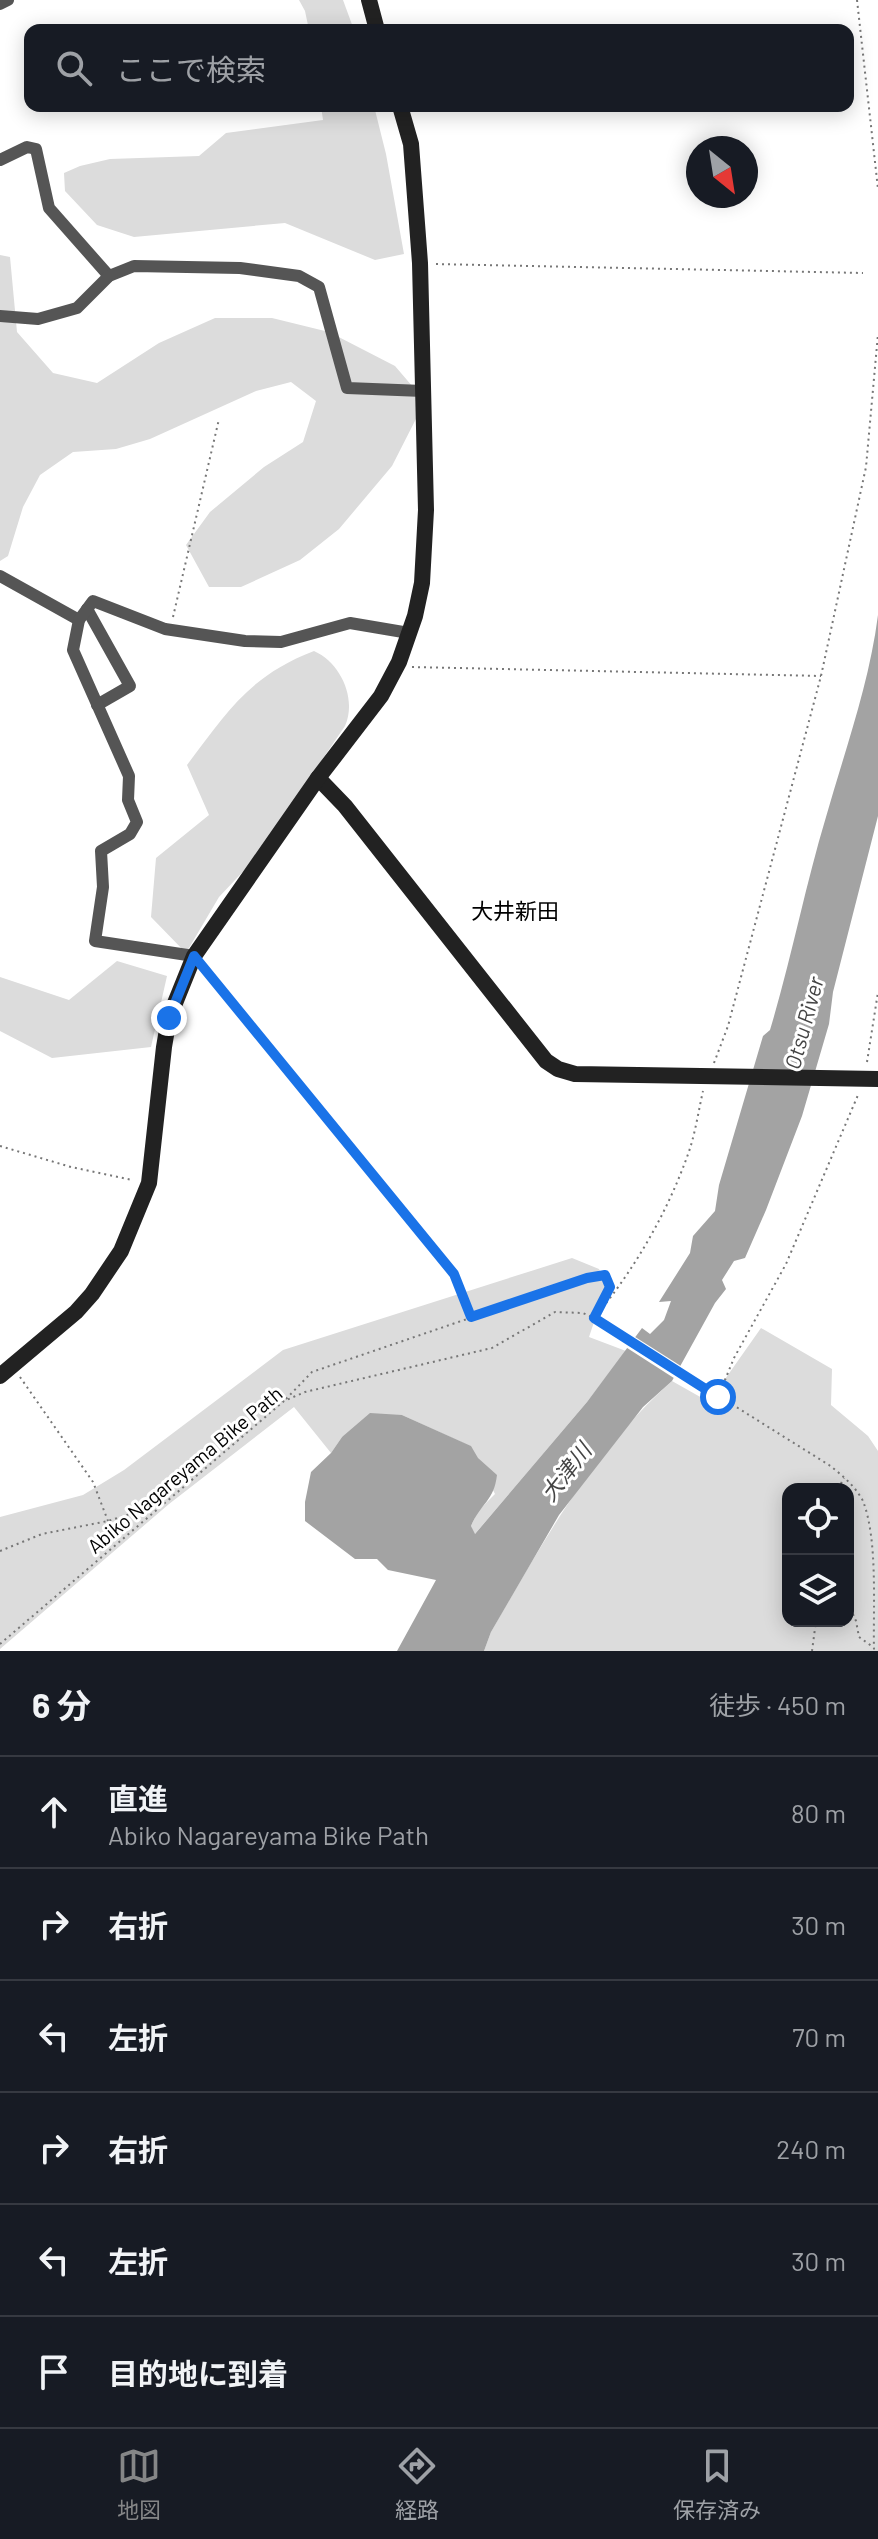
<!DOCTYPE html>
<html lang="ja">
<meta charset="utf-8">
<style>
:root{--surface:#171b24;--page:#242831;--text:#f1f3f6;--muted:#9ea1a6;--line:#363941;--accent:#858687}
body{margin:0;font-family:Barlow,"Noto Sans JP",sans-serif;background:var(--page);color:var(--text)}
.controls{position:absolute;right:24px;bottom:24px;display:grid;overflow:hidden;border-radius:16px;box-shadow:0 4px 20px #0003}
.controls button{width:72px;height:72px;display:grid;place-items:center;padding:0;border:0;border-bottom:2px solid var(--line);background:var(--surface);color:var(--text);font:40px sans-serif}
.compass{position:absolute;left:686px;top:136px;width:72px;height:72px;border-radius:50%;background:var(--surface);box-shadow:0 4px 20px #0003;rotate:150deg}
.stop{position:absolute;width:24px;height:24px;margin:-18px;border:6px solid #1a73e8;border-radius:50%;background:#fff}
.stop.end{background:#1a73e8;border-color:#fff;box-shadow:0 2px 8px #0008}
.list{margin:0;padding:0;list-style:none}
h2{display:flex;justify-content:space-between;align-items:center;height:104px;margin:0;padding:0 32px;font-size:34px}
h2 small{font-size:26px;font-weight:400;color:var(--muted)}
.list li{display:grid;grid-template-columns:52px 1fr auto;gap:24px;align-items:center;box-sizing:border-box;height:112px;padding:0 32px;border-top:2px solid var(--line)}
.list b{display:block;font-size:30px;white-space:nowrap}
.list p{margin:0;font-size:26px;white-space:nowrap;color:var(--muted)}
.list em{font-size:26px;font-style:normal;color:var(--muted)}
.icon{flex:none;width:44px;height:44px;fill:none;stroke:currentColor;stroke-width:2;stroke-linecap:round;stroke-linejoin:round}
.map{position:relative;flex:none;width:878px;height:1651px;overflow:hidden}
.search{position:absolute;background:var(--surface);box-shadow:0 4px 20px #0003;left:24px;right:24px;top:24px;height:88px;display:flex;align-items:center;gap:20px;box-sizing:border-box;padding:0 28px;border-radius:16px;color:var(--muted);font-size:30px}
.sheet{height:776px;background:var(--surface)}
nav{display:flex;justify-content:space-around;align-items:center;box-sizing:border-box;height:112px;border-top:2px solid var(--line);background:var(--surface);font-size:22px;color:var(--muted)}
nav a{display:grid;justify-items:center;gap:4px}
nav .on{color:var(--accent)}
.map>svg:first-child{display:block}
</style>
<div class="map">
<svg width="878" height="1651" viewBox="0 0 878 1651">
<rect width="100%" height="100%" fill="#fff"/>
<g fill="#dcdcdc" fill-rule="evenodd">
<polygon points="299,0 343,0 354,30 309,30 305,11"/>
<polygon points="321,106 374,106 386,154 404,254 375,260 285,223 134,237 97,225 65,191 64,173 80,166 110,159 199,156 226,133 323,120"/>
<polygon points="0,255 10,257 17,332 53,373 97,383 159,343 215,318 272,318 329,332 395,366 413,387 420,411 392,466 339,529 300,560 241,587 209,587 186,545 210,512 264,467 303,442 316,401 291,382 256,391 150,439 116,449 73,452 40,475 23,507 8,556 0,561"/>
<path d="M314,651c27,12 43,48 31,75l-92,135 -34,36 -33,56 -35,-36 5,-59 53,-43 -22,-50c40,-53 62,-89 127,-114z"/>
<polygon points="117,961 167,976 151,1047 52,1058 0,1031 0,977 69,1000"/>
<polygon points="572,1258 599,1269 606,1286 589,1337 626,1351 587,1402 474,1535 471,1526 478,1511 495,1494 470,1446 402,1415 342,1437 331,1453 294,1407 169,1504 0,1649 0,1517 83,1495 124,1470 283,1350"/>
<path d="M761,1328l71,41 -1,36 37,31 10,15v200h-394l7,-19c51,-89 103,-182 181,-251l46,26 5,-25zM788,1489h60v132h-60z"/>
</g>
<path fill="#a3a3a3" d="M878,615v201l-45,176 -4,32 -27,92 -36,94 -21,48 -11,3 -12,19 4,9 -11,14 -43,78 -29,26 -84,108 -68,117 -7,19h-87l39,-71 -48,-10 -11,-11h-22l-50,-38v-19l6,-30 20,-19 11,-16 28,-24 32,2 69,31 7,12 19,17c-3,26 -16,28 -26,51l4,8 112,-132 55,-74 8,6 14,-14 7,-19 -12,1 31,-49 3,-17 22,-25 4,-26 44,-149 7,-6c21,-70 35,-143 56,-213 19,-67 43,-132 52,-202z"/>
<polygon fill="#fff" points="632,1335 684,1368 677,1380 624,1346"/>
<g fill="none" stroke-linecap="round" stroke-linejoin="round">
<g stroke="#777" stroke-width="2" stroke-dasharray="2 4" stroke-linecap="butt">
<polyline points="857,0 878,189"/>
<polyline points="436,264 863,273"/>
<polyline points="173,617 219,419"/>
<polyline points="412,667 821,676"/>
<polyline points="205,971 454,1274 471,1317"/>
<polyline points="867,1062 878,992"/>
<polyline points="714,1063 728,1026 821,676 866,467 878,334"/>
<polyline points="0,1146 71,1167 132,1180"/>
<path d="M595,1317c39,-47 71,-102 92,-160 8,-21 11,-44 16,-66"/>
<polyline points="20,1377 93,1482 108,1521"/>
<polyline points="718,1397 734,1358 786,1264 858,1095"/>
<polyline points="286,1399 312,1372 587,1278 605,1275 610,1287 596,1313"/>
<polyline points="838,1489 844,1478"/>
<polyline points="0,1551 42,1534 108,1521 158,1505"/>
<polyline points="848,1603 856,1621 859,1637 873,1647"/>
<path d="M0,1644l284,-243 21,-9 187,-44 63,-36 28,1 11,5 235,147c13,10 26,21 34,36 15,39 10,106 11,150"/>
<polyline points="812,1651 816,1621"/>
</g>
<g stroke="#555" stroke-width="12">
<polyline points="0,4 8,0"/>
<polyline points="0,160 27,147 36,149 49,208 109,276"/>
<polyline points="0,316 38,319 77,308 109,276 134,266 240,268 299,276 319,287 347,388 423,391"/>
<polyline points="0,576 79,620"/>
<polyline points="87,609 130,686 97,705"/>
<polyline points="194,956 95,941 103,887 101,851 130,834 137,822 128,800 129,776 73,650 79,620 93,601 165,629 245,641 281,642 350,623 409,633"/>
</g>
<g stroke="#222" stroke-width="16">
<polyline points="369,0 377,30"/>
<polyline points="318,778 345,806 546,1061 558,1069 575,1074 878,1079"/>
<polyline points="0,1376 76,1312 92,1294 121,1251 149,1183 164,1047 169,1018 194,956 318,778 381,696 399,662 415,616 422,583 426,510 420,263 411,144 400,106"/>
</g>
</g>
<g fill="none" stroke-linecap="round" stroke-linejoin="round">
<polyline stroke="#1a73e8" stroke-width="10" points="169,1018 194,956 454,1274 471,1317 587,1278 605,1275 610,1287 594,1318 718,1397"/>
</g>
<g text-anchor="middle" stroke-width="6" stroke-linejoin="round" paint-order="stroke">
<g font-size="20" fill="#000" stroke="#fff">
<text transform="translate(185 1470) rotate(-40)" y="7">Abiko Nagareyama Bike Path</text>
</g>
<g font-size="22" fill="#000" stroke="#fff">
<text x="515" y="919">大井新田</text>
</g>
<g font-size="22" font-style="italic" fill="#444" stroke="#fff">
<text transform="translate(804 1023) rotate(-75)" y="8">Otsu River</text>
<text transform="translate(566 1472) rotate(-52)" y="8">大津川</text>
</g>
</g>
</svg>
<div class="controls">
<button><svg class="icon" aria-label="locate" viewBox="0 0 24 24"><circle cx="12" cy="12" r="6"/><path d="M12 2v4M12 18v4M2 12h4M18 12h4"/></svg></button>
<button><svg class="icon" aria-label="layers" viewBox="0 0 24 24"><path d="M12 4l9 5-9 5-9-5zM3 14l9 5 9-5"/></svg></button>
</div>
<svg class="compass" viewBox="-18 -18 36 36"><path d="M0-13l5 13h-10z" fill="#e53935"/><path d="M0 13l5-13h-10z" fill="#9ea1a6"/></svg>
<div class="stop" style="left:718px;top:1397px"></div>
<div class="stop end" style="left:169px;top:1018px"></div>
<div class="search"><svg class="icon" aria-label="search" viewBox="0 0 24 24"><circle cx="10" cy="10" r="6"/><path d="M15 15l6 6"/></svg>ここで検索</div>
</div>
<section class="sheet">
<h2>6 分<small>徒歩 · 450 m</small></h2>
<ul class="list">
<li><svg class="icon" aria-label="ahead" viewBox="0 0 24 24"><path d="M12 20V5M6 11l6-6 6 6"/></svg><div><b>直進</b><p>Abiko Nagareyama Bike Path</p></div><em>80 m</em></li>
<li><svg class="icon" aria-label="right" viewBox="0 0 24 24"><path d="M7 20v-9h11M14 6l5 5-5 5"/></svg><div><b>右折</b></div><em>30 m</em></li>
<li><svg class="icon" aria-label="left" viewBox="0 0 24 24"><path d="M17 20v-9H6M10 6l-5 5 5 5"/></svg><div><b>左折</b></div><em>70 m</em></li>
<li><svg class="icon" aria-label="right" viewBox="0 0 24 24"><path d="M7 20v-9h11M14 6l5 5-5 5"/></svg><div><b>右折</b></div><em>240 m</em></li>
<li><svg class="icon" aria-label="left" viewBox="0 0 24 24"><path d="M17 20v-9H6M10 6l-5 5 5 5"/></svg><div><b>左折</b></div><em>30 m</em></li>
<li><svg class="icon" aria-label="arrive" viewBox="0 0 24 24"><path d="M6 21V4h12l-3 4 3 4H6"/></svg><div><b>目的地に到着</b></div></li>
</ul>
</section>
<nav>
<a class="on"><svg class="icon" aria-label="map" viewBox="0 0 24 24"><path d="M3 6l6-2 6 2 6-2v14l-6 2-6-2-6 2zM9 4v14M15 6v14"/></svg>地図</a>
<a><svg class="icon" aria-label="directions" viewBox="0 0 24 24"><path d="M12 3l9 9-9 9-9-9zM9 14v-3h6M13 9l2 2-2 2"/></svg>経路</a>
<a><svg class="icon" aria-label="saved" viewBox="0 0 24 24"><path d="M7 4h10v16l-5-4-5 4z"/></svg>保存済み</a>
</nav>
